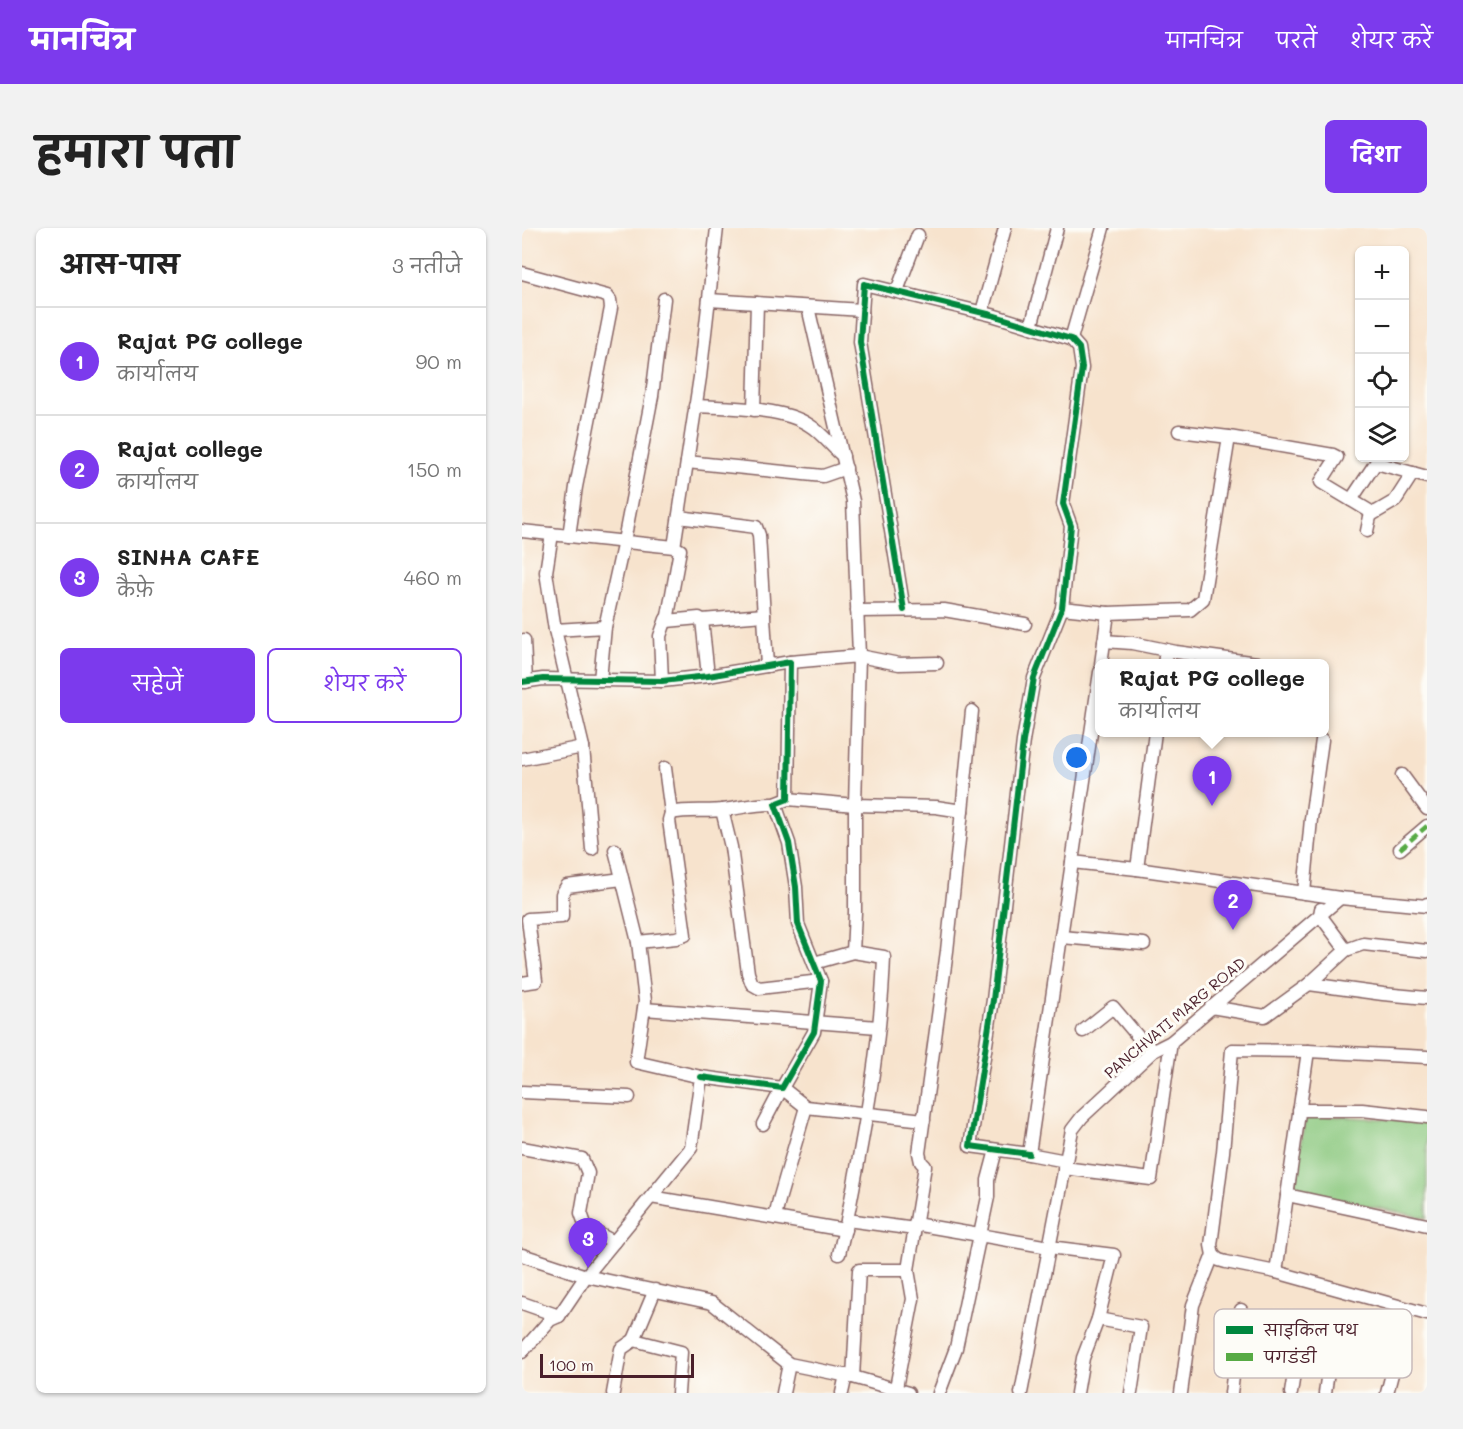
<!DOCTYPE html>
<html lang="hi">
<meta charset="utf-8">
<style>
:root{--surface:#fff;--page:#f2f2f2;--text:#222;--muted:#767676;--line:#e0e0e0;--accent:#7c3aed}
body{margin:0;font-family:Mali,"Playpen Sans Deva",sans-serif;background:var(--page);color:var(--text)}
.controls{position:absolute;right:18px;top:18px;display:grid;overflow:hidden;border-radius:9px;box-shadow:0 2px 4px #0004}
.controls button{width:54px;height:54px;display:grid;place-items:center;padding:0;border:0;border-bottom:2px solid var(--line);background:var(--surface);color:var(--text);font:30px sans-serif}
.scale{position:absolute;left:18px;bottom:15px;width:154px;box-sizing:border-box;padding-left:6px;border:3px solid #4a1f2b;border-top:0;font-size:16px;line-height:21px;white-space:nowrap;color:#4a1f2b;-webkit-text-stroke:4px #fdfcf7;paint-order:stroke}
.you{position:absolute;left:555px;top:530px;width:21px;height:21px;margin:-15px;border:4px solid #fff;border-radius:50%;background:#1a73e8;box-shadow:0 0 0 9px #1a73e833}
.badge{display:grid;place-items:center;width:39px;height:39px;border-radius:50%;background:var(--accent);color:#fff;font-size:20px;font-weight:700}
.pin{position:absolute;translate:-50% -50px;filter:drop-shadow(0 2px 3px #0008)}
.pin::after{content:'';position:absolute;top:32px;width:21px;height:18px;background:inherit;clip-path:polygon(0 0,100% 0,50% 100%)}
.popup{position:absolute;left:573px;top:431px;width:234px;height:78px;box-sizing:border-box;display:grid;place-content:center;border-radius:9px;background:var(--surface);filter:drop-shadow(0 2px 4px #0005);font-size:20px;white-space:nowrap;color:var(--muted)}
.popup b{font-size:22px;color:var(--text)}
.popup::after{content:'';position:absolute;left:50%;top:100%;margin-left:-12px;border:12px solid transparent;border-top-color:var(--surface)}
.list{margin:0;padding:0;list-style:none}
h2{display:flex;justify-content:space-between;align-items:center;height:78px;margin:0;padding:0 24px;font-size:26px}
h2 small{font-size:20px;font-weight:400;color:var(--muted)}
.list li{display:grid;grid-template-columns:39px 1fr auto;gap:18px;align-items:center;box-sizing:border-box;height:108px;padding:0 24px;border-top:2px solid var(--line)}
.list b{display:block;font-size:22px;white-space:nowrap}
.list p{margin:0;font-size:20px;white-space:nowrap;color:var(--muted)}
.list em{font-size:20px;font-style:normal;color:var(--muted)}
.actions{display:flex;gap:12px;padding:18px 24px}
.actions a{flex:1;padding:14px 0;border:2px solid var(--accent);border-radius:9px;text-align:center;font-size:21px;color:var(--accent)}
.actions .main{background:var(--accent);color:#fff}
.icon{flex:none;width:33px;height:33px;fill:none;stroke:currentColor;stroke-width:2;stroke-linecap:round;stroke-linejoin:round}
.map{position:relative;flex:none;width:905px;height:1165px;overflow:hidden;border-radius:9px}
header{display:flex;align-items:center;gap:36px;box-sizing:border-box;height:84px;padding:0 30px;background:var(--accent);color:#fff}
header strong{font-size:28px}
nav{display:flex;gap:33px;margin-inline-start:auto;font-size:21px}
.intro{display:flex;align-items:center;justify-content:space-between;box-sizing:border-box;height:144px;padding:0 36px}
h1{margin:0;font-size:42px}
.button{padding:15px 27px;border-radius:9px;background:var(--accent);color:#fff;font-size:21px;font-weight:700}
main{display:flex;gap:36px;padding:0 36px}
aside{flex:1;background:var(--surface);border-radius:9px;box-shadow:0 2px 4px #0004}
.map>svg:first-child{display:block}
</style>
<header>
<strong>मानचित्र</strong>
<nav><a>मानचित्र</a><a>परतें</a><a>शेयर करें</a></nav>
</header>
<div class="intro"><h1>हमारा पता</h1><a class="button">दिशा</a></div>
<main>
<aside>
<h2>आस-पास<small>3 नतीजे</small></h2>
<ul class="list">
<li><span class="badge">1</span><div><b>Rajat PG college</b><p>कार्यालय</p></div><em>90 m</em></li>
<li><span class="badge">2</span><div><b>Rajat college</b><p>कार्यालय</p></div><em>150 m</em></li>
<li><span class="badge">3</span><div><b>SINHA CAFE</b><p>कैफ़े</p></div><em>460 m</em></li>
</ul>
<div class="actions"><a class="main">सहेजें</a><a>शेयर करें</a></div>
</aside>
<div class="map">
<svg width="905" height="1165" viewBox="0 0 905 1165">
<rect width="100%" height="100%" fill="#fdfcf7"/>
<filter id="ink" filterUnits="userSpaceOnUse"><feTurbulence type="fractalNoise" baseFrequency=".0167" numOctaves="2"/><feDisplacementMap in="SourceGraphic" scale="12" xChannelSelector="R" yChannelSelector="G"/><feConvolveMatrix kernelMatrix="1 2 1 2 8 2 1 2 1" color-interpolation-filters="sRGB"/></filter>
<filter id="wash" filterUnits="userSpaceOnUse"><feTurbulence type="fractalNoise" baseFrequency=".008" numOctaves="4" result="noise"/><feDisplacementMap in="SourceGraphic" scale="24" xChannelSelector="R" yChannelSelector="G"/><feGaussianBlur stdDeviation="1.35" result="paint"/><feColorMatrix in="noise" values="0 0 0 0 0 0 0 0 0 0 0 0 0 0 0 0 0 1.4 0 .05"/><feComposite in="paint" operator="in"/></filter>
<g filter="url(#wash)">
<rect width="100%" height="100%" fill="#f7e3cd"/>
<polygon fill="#8ac87e" stroke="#6a7454" stroke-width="1.5" points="783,888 808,888 905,893 905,990 771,963"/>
</g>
<g filter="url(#ink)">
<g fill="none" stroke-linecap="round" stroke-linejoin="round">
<defs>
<g id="street">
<polyline points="0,45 85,68 88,72 89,80 54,259 47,308"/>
<polyline points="375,63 396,7"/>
<polyline points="187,72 340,82"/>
<polyline points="286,79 331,273 337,428 377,436 415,435"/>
<polyline points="460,84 483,0"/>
<polyline points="509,99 535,0"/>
<polyline points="549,111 581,0"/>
<path d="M173,178c33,2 87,1 114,19 12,7 23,22 34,31"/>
<polyline points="232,182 235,75"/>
<polyline points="707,209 811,227 815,229 799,254 849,284 845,303"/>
<polyline points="165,234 301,248 324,240"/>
<polyline points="854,235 905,249"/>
<polyline points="829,272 857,230"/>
<polyline points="849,287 873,273 891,245"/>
<polyline points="157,289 234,299 237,307 245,438"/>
<polyline points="0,303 152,319 158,322 145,393 177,390 180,392 186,448"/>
<polyline points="30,306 24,344 33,402 61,519 70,621"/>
<polyline points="152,319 178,149 195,0"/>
<polyline points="540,380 586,385 668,382 681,371 707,209 657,203"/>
<polyline points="382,382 338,114 342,56 470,87 549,111 557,120 560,140 541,276 549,298 540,380 512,450 501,513 471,772 448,918 507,926"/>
<polyline points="335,383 422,382 503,396"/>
<polyline points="180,392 242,387"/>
<polyline points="33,402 83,399"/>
<polyline points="2,412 4,454"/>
<polyline points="582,413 610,415 654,424 735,435"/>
<path d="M268,434l69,-6 -4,149v107l-2,40 31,5c-3,88 -20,176 -37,263l68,9"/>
<polyline points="579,436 586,385"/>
<polyline points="642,436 644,422"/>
<polyline points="578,444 550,634 615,641"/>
<polyline points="78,452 83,399 102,313 130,168 142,71"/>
<polyline points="140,453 138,408 144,391"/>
<polyline points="0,454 21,451 140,453 186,448 268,434 266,571 253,576 267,615 274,659 276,696 299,753 292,804 260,860 179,849"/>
<polyline points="633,504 615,641 818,670 905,678 905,676"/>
<polyline points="0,531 61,519"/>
<polyline points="880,547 905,581"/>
<polyline points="266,571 333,577 414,579 440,583 450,483"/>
<polyline points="200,582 209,619 226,745 230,756 237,760 299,753"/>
<path d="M149,585c17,-4 35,-1 52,-3 18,-2 34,-7 52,-6"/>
<polyline points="878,621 905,598"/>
<polyline points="782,665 789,591 800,512"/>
<polyline points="799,681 798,687 824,722"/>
<polyline points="539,709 622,716"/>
<polyline points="116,714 154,710 163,707 147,592 149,585 143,540"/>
<polyline points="292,735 331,724"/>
<polyline points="0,755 14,753 6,691 40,689 40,666 45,658 100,651"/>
<polyline points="787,756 861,766 905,770"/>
<polyline points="689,779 743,788 787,756 824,722 841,716 905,723"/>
<polyline points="122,781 356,799"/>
<polyline points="561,803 591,779 618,811 631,823"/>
<polyline points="905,829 786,823 710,822 701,924 689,1017 691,1027 697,1032 704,1034 754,1044 905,1086"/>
<polyline points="0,864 107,869"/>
<polyline points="777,882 840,882 905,889"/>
<polyline points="241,896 260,860 284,879 402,892"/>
<polyline points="0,920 60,931 66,945 59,985 64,999 92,1014"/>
<polyline points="544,933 507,926 550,634"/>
<polyline points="542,940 629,951 649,814"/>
<polyline points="765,967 905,997"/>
<polyline points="129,969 323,1002"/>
<polyline points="253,990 257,972 284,879"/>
<polyline points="393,996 527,1019 592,1027 576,1091 561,1130 555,1165"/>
<polyline points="317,1026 324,996"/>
<polyline points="0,1027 64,1048 190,1075 267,1136 331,1149 386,1165"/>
<polyline points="754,1044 786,823"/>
<polyline points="133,1062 112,1112 159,1124 156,1165"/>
<polyline points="0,1075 37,1088"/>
<polyline points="576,1091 619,1099 609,1165"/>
<polyline points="0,1124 28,1092 37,1088 64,1048 169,920 179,849 114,834 123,773 116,714 93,622"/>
<polyline points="331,1149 337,1042 386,1042 403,938 399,934 397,925 425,723 440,583"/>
<polyline points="91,1165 99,1121 112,1112"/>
<polyline points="261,1165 267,1136"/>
<polyline points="320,1165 324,1147"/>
<polyline points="373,1165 391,1071 386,1042"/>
<polyline points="417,1165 434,1120 466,969 466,952 474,922"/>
<polyline points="499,1165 550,902 560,889 631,823 649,814 818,670"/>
<polyline points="659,1165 671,1077 691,1027"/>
<polyline points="709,1165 719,1082"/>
<polyline points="769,1165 779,1101"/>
<polyline points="803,1165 811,1107"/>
<polyline points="865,1165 870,1146"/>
</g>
</defs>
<use href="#street" stroke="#876464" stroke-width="15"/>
<use href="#street" stroke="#fff" stroke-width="12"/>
<polyline stroke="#57aa44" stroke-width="4.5" stroke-dasharray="9 4.5" stroke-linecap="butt" points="878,621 905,598"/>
<defs>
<g id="cycleway">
<polyline points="382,382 338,114 342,56 470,87 549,111 557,120 560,140 541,276 549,298 540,380 512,450 501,513 471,772 448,918 507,926"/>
<polyline points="0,454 21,451 140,453 186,448 268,434 266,571 253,576 267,615 274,659 276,696 299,753 292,804 260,860 179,849"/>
</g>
</defs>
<use href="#cycleway" stroke="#fdfcf7" stroke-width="10"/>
<use href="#cycleway" stroke="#00873e" stroke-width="6"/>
</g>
</g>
<g text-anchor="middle" stroke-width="6" stroke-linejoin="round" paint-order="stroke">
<g font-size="15" fill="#4a1f2b" stroke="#fdfcf7">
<text transform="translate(653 790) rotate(-40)" y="5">PANCHVATI MARG ROAD</text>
</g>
</g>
<rect x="692" y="1081" width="198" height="69" rx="9" fill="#fdfcf7" stroke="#c7baba" stroke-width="1.5"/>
<rect x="704" y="1098" width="27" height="8" fill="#00873e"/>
<rect x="704" y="1125" width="27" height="8" fill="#57aa44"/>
<g font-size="16" fill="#4a1f2b">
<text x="742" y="1108">साइकिल पथ</text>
<text x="742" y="1135">पगडंडी</text>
</g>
</svg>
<div class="controls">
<button>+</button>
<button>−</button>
<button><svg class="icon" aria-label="locate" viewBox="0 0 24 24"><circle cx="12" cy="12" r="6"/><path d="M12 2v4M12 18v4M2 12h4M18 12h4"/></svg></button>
<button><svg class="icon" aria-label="layers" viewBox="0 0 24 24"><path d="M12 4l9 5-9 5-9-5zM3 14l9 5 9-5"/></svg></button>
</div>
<div class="scale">100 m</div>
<div class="you"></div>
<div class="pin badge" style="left:690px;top:578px">1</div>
<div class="popup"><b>Rajat PG college</b>कार्यालय</div>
<div class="pin badge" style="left:711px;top:702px">2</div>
<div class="pin badge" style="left:66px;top:1040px">3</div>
</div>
</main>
